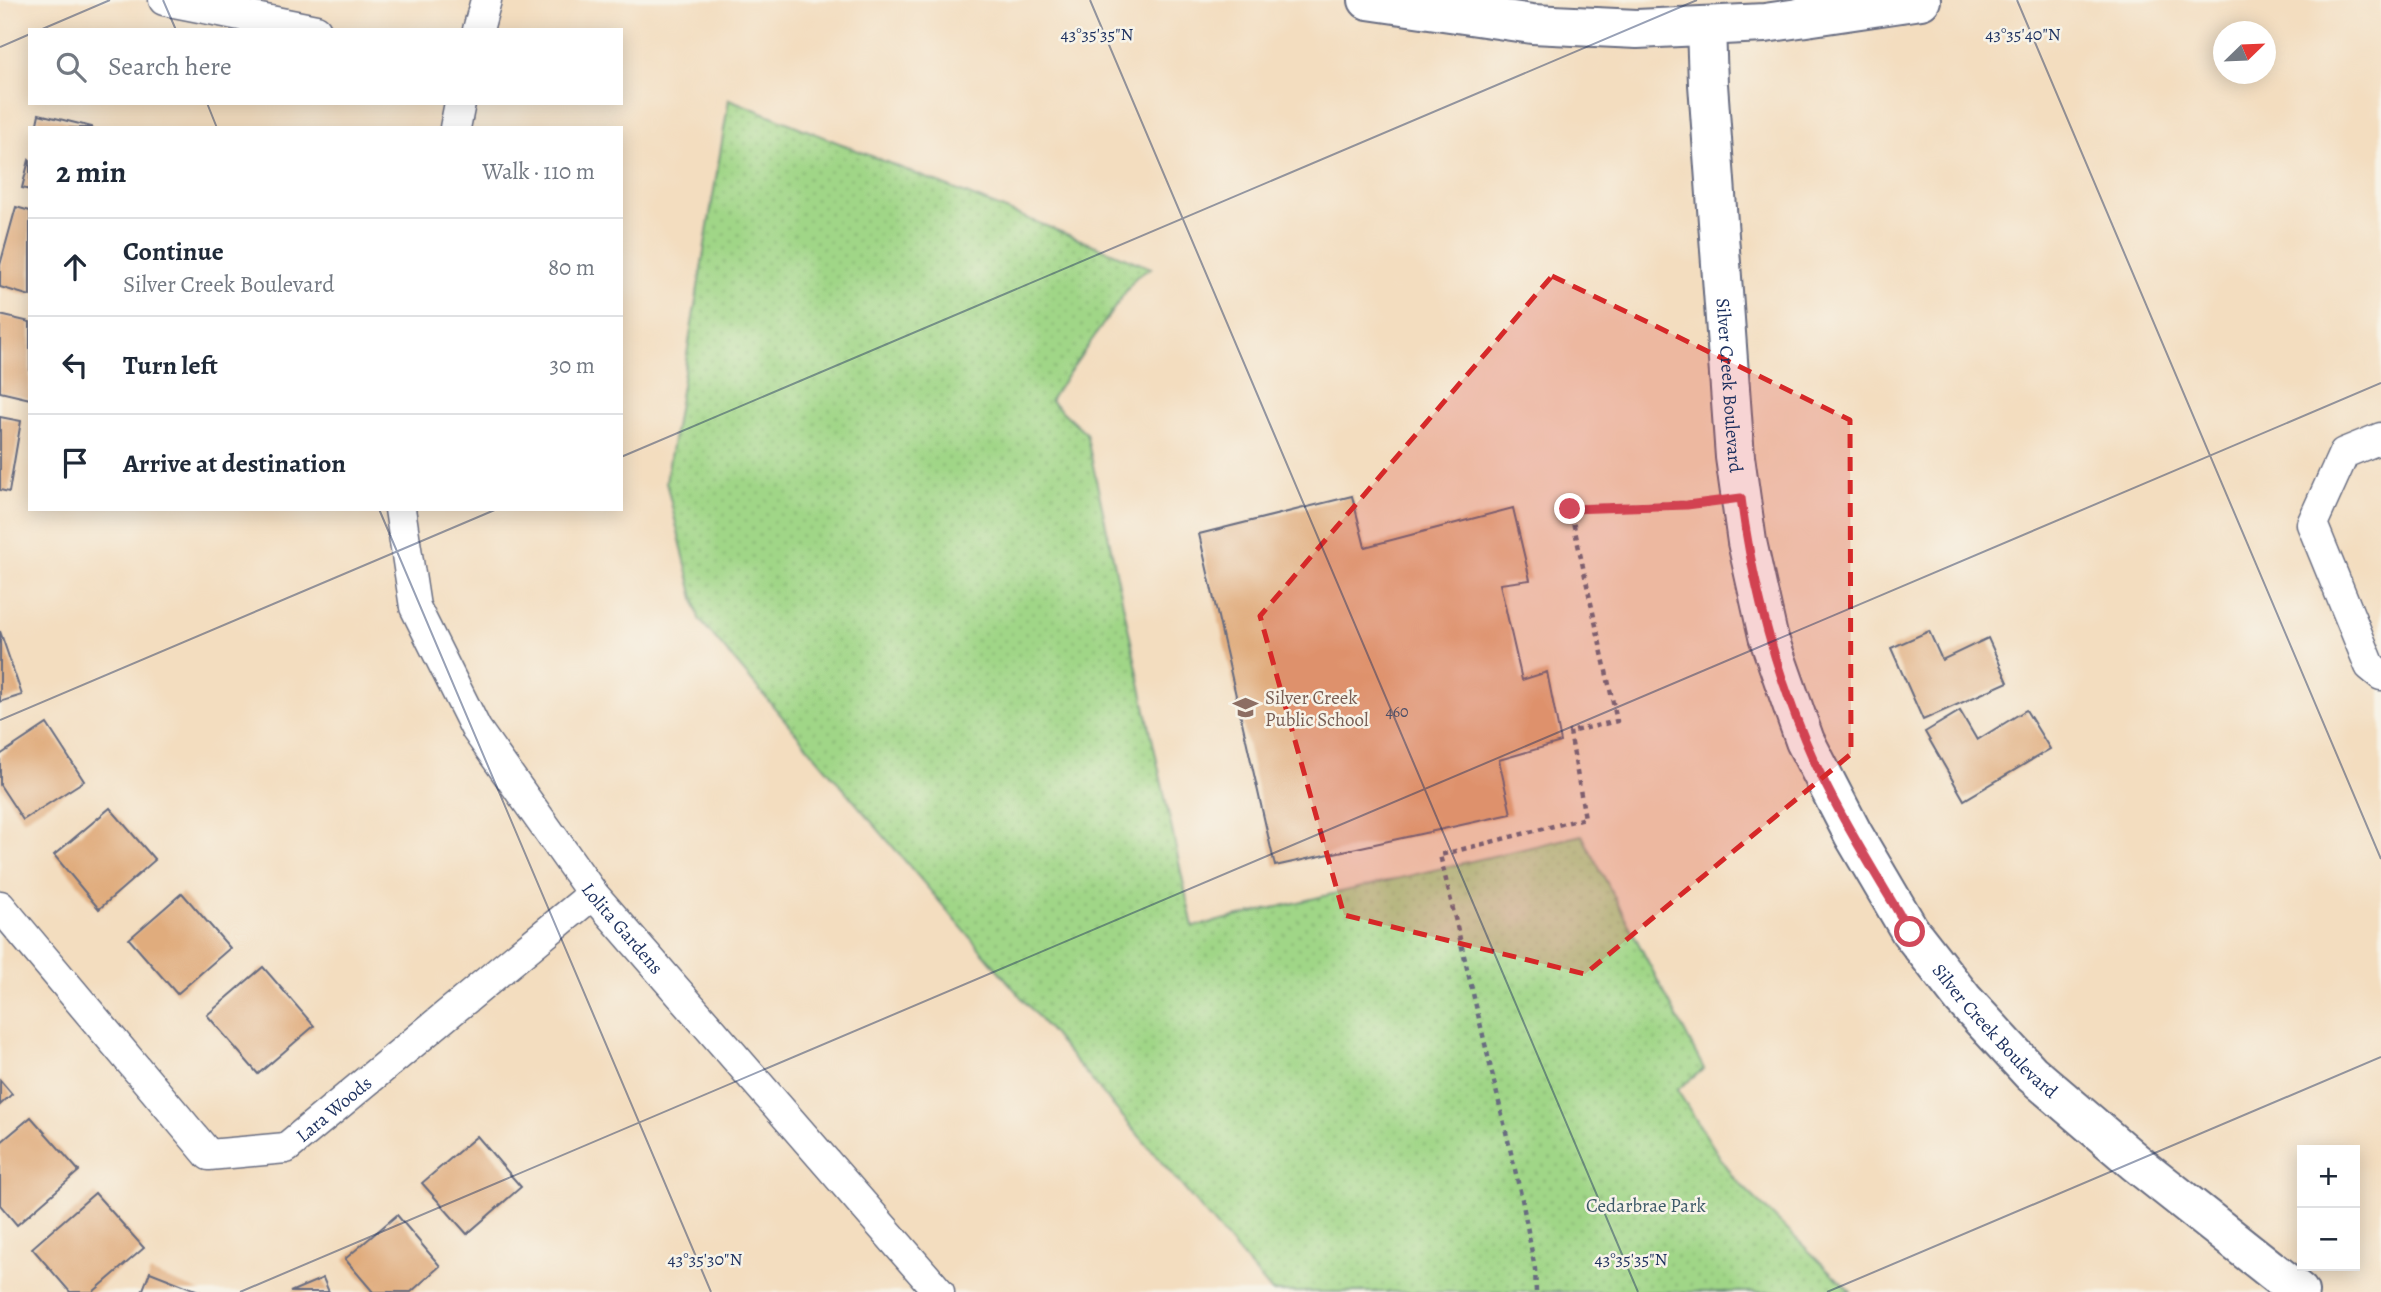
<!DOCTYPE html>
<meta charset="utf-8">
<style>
:root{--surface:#fff;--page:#f6f6f7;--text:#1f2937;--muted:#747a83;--line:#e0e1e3}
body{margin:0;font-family:Alegreya,serif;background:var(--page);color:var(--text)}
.controls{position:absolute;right:21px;bottom:21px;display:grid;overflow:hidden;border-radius:0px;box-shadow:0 4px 18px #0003}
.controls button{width:63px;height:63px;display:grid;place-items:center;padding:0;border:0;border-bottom:2px solid var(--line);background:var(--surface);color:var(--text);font:35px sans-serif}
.compass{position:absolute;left:2213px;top:21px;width:63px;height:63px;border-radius:50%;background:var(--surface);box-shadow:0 4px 18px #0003;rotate:67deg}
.stop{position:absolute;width:21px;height:21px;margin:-16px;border:5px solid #d1495b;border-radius:50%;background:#fff}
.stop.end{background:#d1495b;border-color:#fff;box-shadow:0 2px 7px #0008}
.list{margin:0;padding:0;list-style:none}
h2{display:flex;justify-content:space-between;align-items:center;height:91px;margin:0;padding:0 28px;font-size:30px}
h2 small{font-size:23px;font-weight:400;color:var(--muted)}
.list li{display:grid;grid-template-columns:46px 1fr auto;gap:21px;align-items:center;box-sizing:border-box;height:98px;padding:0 28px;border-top:2px solid var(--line)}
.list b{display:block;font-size:26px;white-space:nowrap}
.list p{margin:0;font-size:23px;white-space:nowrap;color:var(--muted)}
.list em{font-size:23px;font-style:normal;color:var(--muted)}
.icon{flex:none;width:38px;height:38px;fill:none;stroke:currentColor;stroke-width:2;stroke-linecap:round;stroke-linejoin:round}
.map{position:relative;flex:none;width:2381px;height:1292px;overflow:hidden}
.search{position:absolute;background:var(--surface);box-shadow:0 4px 18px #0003;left:28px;top:28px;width:595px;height:77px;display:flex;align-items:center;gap:18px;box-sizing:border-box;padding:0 24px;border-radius:0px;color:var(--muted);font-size:26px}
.panel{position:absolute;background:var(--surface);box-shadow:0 4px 18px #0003;left:28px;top:126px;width:595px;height:385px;border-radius:0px}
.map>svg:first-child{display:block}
</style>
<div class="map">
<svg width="2381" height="1292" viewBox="0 0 2381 1292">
<defs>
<pattern id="park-dots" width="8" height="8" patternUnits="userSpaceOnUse" patternTransform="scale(1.75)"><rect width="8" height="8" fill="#a0d687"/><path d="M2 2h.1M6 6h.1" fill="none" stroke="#89b877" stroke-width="1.8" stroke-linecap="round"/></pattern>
</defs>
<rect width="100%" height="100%" fill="#f7f3e8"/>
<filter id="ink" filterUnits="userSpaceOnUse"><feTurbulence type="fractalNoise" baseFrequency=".0143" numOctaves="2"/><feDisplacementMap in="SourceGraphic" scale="14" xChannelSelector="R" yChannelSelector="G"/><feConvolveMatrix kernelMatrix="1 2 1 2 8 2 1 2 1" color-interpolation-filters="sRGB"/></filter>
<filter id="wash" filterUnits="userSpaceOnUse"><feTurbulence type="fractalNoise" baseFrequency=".00686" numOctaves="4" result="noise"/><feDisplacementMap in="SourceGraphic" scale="28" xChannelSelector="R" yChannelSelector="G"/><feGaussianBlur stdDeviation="1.57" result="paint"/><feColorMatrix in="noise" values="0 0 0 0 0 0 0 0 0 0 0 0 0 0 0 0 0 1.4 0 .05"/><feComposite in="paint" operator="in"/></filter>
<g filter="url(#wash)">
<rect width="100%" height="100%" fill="#f3ddbf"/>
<polygon fill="url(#park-dots)" stroke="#5e8272" stroke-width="2" points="729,99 1151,268 1136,277 1050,400 1086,433 1193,927 1582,835 1704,1069 1677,1090 1732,1176 1851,1292 1272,1292 699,619 666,482"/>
<g id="blocks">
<g fill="#e0ac7d">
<polygon points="39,114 92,127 92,128 36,128"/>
<polygon points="29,160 30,161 30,190 22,188"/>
<polygon points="16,207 30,211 30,296 0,287 0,265"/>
<polygon points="0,315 30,322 30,399 0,392"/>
<polygon points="0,417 21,421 9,492 0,490"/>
<polygon points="1352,496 1365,547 1513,508 1530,580 1500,584 1522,680 1547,672 1561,742 1499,760 1511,814 1275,866 1199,534"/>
<polygon points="0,631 22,695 0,702"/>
<polygon points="1929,631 1942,660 1988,638 2008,682 1923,720 1891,648"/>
<polygon points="2026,710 2050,749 1964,800 1925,732 1960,711 1977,740"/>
<polygon points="47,724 84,781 23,820 0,785 0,755"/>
<polygon points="110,808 155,860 99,909 54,855"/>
<polygon points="182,893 230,948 177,994 129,939"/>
<polygon points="263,967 314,1026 258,1074 207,1015"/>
<polygon points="0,1080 12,1094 0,1105"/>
<polygon points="31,1117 79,1171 17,1225 0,1205 0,1143"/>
<polygon points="477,1136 521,1187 467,1234 422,1183"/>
<polygon points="95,1193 144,1248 93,1292 70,1292 32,1248"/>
<polygon points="397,1215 440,1266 411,1292 373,1292 345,1259"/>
<polygon points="150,1272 201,1292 142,1292"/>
<polygon points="323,1278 329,1292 290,1292"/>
</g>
</g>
</g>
<g filter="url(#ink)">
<use href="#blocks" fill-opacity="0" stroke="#676c80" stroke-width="2"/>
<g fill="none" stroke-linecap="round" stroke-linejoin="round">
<defs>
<g id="street">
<polyline points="164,0 316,30"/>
<polyline points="478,30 486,0"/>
<polyline points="455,128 460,103"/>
<polyline points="2381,438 2344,453 2312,524 2370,666 2381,675"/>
<path id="s1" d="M400,509l15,98 61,122 117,165 346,398"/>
<path id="s2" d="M0,906l209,249 77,-7 307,-254"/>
</g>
<g id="secondary">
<polyline points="1368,0 1532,24 1637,29 1765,23 1921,0"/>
<path id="s3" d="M1706,27l2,57 27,373 12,85 21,94 37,105 48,93 57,97 53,68 68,74 104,89 164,130"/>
</g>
</defs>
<use href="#street" stroke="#676c80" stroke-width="33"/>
<use href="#secondary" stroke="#676c80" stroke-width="42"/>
<polyline stroke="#676c80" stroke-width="4.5" stroke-dasharray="5 5" stroke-linecap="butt" points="1536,1292 1535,1269 1522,1199 1440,855 1585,818 1570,732 1617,721 1570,508 1703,503"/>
<use href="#street" stroke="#fff" stroke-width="30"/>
<use href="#secondary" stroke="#fff" stroke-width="38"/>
</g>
</g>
<g fill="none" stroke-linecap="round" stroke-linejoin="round" filter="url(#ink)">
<path stroke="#d1495b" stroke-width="9" d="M1570,509l117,-4 54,-7c11,83 32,165 64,242 28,67 68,129 105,192"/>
</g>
<path fill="#d62828" fill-opacity="0.2" stroke="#d62828" stroke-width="5" stroke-dasharray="14 9" stroke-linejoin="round" d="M1552,276l298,144 1,334 -266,220 -241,-59 -84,-299z"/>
<path fill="none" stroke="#1b2f5e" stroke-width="2" stroke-opacity="0.45" d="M163,0l13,30M1090,0l548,1292M2017,0l364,859M40,30l70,-30M0,47l30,-13M207,103l10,25M621,457l1076,-457M379,509l332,783M0,720l497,-211M240,1292l2141,-909M1827,1292l554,-235"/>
<defs>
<symbol id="school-bare" viewBox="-9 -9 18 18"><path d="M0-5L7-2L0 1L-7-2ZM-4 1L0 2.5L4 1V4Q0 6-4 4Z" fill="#8d6e63" stroke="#f7f3e8" stroke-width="2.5" paint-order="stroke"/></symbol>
</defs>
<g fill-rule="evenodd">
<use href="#school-bare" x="1228" y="690" width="35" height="35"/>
</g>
<g text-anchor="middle" stroke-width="5" stroke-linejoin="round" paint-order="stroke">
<g font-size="16" fill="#4c4e66">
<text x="1397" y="717">460</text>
</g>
<g font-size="19" fill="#1b2f5e" stroke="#f7f3e8">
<text dy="7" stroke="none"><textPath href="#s3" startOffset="359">Silver Creek Boulevard</textPath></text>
<text dy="7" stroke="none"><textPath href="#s1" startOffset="483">Lolita Gardens</textPath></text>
<text dy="7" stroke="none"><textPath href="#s3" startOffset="1073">Silver Creek Boulevard</textPath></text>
<text dy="7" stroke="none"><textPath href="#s2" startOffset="464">Lara Woods</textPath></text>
</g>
<g font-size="19" fill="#785e54" stroke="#f7f3e8" text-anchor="start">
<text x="1265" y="704">Silver Creek<tspan x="1265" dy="22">Public School</tspan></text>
</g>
<g font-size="19" fill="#3c5968" stroke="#f7f3e8">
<text x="1646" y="1212">Cedarbrae Park</text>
</g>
</g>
<g font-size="18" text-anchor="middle" fill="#1b2f5e" stroke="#f7f3e8" stroke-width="5" stroke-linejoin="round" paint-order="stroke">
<text x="1097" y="40">43°35'35"N</text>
<text x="2023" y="40">43°35'40"N</text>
<text x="705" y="1265">43°35'30"N</text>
<text x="1631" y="1265">43°35'35"N</text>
</g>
</svg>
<div class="controls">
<button>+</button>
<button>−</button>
</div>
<svg class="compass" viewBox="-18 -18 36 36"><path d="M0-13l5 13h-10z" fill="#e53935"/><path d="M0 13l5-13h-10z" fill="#747a83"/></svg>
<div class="stop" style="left:1910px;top:932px"></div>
<div class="stop end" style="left:1570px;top:509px"></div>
<div class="search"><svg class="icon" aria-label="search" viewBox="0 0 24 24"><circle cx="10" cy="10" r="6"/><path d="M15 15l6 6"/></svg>Search here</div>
<section class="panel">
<h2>2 min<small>Walk · 110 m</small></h2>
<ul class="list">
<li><svg class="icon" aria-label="ahead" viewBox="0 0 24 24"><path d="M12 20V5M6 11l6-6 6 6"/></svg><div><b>Continue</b><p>Silver Creek Boulevard</p></div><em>80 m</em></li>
<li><svg class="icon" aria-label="left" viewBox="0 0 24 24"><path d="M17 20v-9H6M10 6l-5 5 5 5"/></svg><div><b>Turn left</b></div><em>30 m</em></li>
<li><svg class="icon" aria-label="arrive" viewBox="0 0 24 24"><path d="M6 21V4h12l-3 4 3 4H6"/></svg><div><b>Arrive at destination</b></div></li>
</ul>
</section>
</div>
